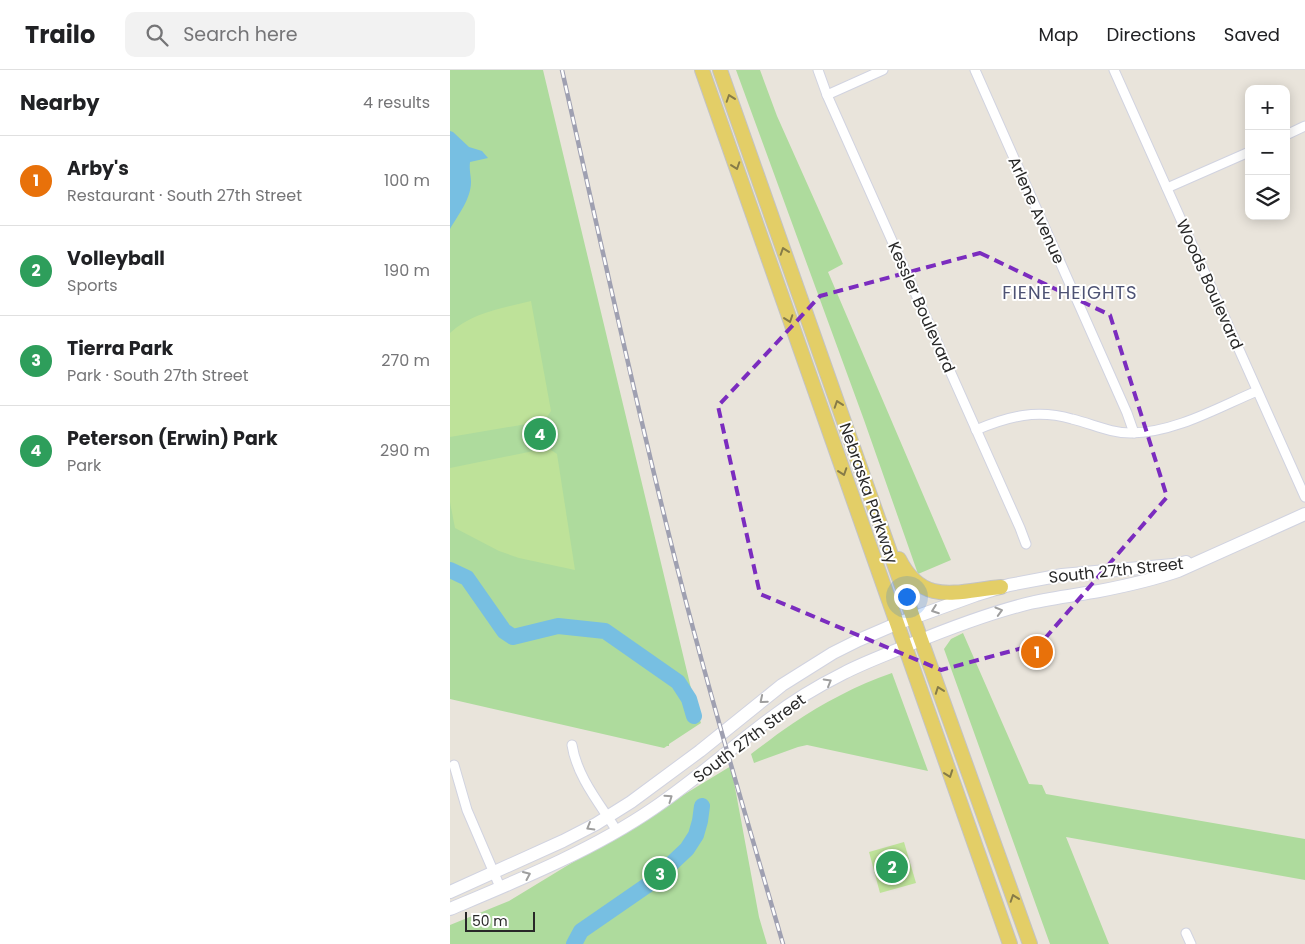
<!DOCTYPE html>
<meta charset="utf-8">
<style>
:root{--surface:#fff;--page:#f2f2f2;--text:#202124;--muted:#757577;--line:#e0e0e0;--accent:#4a5de8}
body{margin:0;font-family:Poppins,sans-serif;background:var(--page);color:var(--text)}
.controls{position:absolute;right:15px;top:15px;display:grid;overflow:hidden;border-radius:10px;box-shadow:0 2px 12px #0003}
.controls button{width:45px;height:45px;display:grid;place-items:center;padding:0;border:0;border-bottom:1px solid var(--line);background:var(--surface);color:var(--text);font:25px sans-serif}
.scale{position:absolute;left:15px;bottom:12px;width:70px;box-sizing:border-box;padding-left:5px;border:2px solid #282828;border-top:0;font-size:14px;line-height:18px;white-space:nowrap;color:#282828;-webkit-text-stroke:4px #fff;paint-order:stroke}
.you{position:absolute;left:456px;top:526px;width:18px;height:18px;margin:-12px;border:4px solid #fff;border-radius:50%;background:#1a73e8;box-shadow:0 0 0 8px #1a73e833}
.badge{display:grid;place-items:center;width:32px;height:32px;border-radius:50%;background:var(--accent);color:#fff;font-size:16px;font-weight:700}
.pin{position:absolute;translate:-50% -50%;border:2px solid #fff;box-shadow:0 1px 5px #0006}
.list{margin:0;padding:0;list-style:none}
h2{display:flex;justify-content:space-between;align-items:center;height:65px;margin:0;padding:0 20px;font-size:21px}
h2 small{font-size:16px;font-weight:400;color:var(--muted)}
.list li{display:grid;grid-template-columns:32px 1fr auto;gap:15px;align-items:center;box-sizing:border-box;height:90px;padding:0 20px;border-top:1px solid var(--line)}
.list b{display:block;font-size:19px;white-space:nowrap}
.list p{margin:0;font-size:16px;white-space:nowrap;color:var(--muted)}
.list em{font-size:16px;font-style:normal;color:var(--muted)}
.icon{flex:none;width:28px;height:28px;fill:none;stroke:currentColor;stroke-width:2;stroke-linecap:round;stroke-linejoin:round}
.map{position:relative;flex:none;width:855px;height:874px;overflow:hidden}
header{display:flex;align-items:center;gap:30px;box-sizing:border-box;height:70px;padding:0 25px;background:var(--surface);border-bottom:1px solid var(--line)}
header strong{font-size:24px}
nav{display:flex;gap:28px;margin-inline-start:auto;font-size:18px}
.search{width:350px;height:45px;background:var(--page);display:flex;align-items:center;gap:12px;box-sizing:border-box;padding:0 18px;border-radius:10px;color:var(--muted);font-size:19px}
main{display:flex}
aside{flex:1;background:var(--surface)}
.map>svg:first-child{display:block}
</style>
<header>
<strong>Trailo</strong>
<div class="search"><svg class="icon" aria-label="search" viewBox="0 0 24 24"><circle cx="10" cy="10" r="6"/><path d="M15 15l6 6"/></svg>Search here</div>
<nav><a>Map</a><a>Directions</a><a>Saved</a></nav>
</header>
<main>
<aside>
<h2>Nearby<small>4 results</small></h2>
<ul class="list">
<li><span class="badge" style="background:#e8710a">1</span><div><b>Arby's</b><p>Restaurant · South 27th Street</p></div><em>100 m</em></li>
<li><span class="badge" style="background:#2e9e5b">2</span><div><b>Volleyball</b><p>Sports</p></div><em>190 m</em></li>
<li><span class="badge" style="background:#2e9e5b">3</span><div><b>Tierra Park</b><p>Park · South 27th Street</p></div><em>270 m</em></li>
<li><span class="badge" style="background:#2e9e5b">4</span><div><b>Peterson (Erwin) Park</b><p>Park</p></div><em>290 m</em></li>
</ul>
</aside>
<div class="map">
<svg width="855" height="874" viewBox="0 0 855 874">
<rect width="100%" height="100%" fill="#e9e4db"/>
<g fill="#aedb9d">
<polygon points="0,0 93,0 245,635 251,653 219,674 219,676 217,676 214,678 0,629"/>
<polygon points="286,0 310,0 327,46 393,194 378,202 501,490 468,504 414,350"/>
<polygon points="513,563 579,714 592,715 596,724 855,769 855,810 616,767 659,874 600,874 494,579 501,569"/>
<path d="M442,603l36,98 -121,-26 -9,2 -44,16 -3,-9c14,-10 27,-21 41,-30 31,-21 65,-39 100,-51z"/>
<polygon points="281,696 309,847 317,874 0,874 0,855 59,831"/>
</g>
<g fill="#bee299">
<path d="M81,231l20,110 -7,10 -94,16v-104c22,-21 53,-25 81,-32z"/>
<polygon points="98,378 107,384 125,500 69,488 49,481 5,458 0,432 0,398"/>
<polygon points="454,772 466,813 430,823 419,782"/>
</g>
<path fill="#77bfe2" d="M0,61l3,1 16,15 13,4 6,7 -18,4c-1,8 1,13 1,20 0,17 -13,33 -21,47z"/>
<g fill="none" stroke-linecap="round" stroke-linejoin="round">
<g stroke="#77bfe2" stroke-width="16">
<polyline points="0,500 17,508 54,561 63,567 108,556 155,561 228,612 239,629 244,646"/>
<polyline points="124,874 131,861 202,812 237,779 246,765 250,751 252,736"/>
</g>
<defs>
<g id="street">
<polyline points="368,0 377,25 570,458 576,474"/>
<polyline points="525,0 677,343 684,363"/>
<polyline points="664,0 855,427"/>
<polyline points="377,25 433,0"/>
<polyline points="836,65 855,56"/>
<polyline points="717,118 799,82"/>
<path d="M526,360c33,-14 61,-21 96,-11 21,5 38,14 59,14 43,0 88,-26 126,-42"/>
<path d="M122,675c5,32 28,59 45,86"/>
<polyline points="4,695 17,740 50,817"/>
<polyline points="736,863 741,874"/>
</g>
<g id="secondary">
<polyline points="0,822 113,771 146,754 181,732 250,681 332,615 383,583 409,570 446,554 526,525 559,515 612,505 723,495 736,492"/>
<path d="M0,839c69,-29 143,-59 204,-101 41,-28 77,-60 117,-90 22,-17 47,-32 73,-45 21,-11 44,-19 67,-29 39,-16 78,-31 119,-41 23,-5 46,-8 69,-12 26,-5 53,-11 79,-20l127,-57"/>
</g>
<g id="primary">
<polyline points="252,0 560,874"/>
<polyline points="270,0 471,570 580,874"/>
<path d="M449,489c24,48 58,32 102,28"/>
</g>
</defs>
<use href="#street" stroke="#d1d3e0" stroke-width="11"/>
<use href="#secondary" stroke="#d1d3e0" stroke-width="14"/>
<use href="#primary" stroke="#c3c3c3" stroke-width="16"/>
<use href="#street" stroke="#fff" stroke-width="9"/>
<use href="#secondary" stroke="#fff" stroke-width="12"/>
<use href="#primary" stroke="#e3ce67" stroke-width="14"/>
<defs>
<path id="rail" d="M112,0c36,160 71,322 111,481 33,132 72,262 110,393"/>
</defs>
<use href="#rail" stroke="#9fa0b1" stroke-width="4.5"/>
<use href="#rail" stroke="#fff" stroke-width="2.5" stroke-dasharray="8" stroke-linecap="butt"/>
</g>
<defs><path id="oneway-chevron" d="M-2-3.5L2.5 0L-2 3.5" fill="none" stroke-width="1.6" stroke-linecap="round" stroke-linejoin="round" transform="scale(1.25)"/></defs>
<g stroke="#867b48">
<use href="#oneway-chevron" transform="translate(280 28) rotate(-109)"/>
<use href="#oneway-chevron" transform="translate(286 96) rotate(71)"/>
<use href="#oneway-chevron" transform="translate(334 181) rotate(-109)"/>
<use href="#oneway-chevron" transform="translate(339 249) rotate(71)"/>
<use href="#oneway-chevron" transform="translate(388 334) rotate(-109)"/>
<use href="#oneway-chevron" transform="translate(393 402) rotate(71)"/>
<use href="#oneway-chevron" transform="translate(489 620) rotate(-110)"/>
<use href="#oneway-chevron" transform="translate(499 704) rotate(70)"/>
<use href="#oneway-chevron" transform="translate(564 828) rotate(-109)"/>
</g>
<g stroke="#9e9e9e">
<use href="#oneway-chevron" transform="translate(485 540) rotate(160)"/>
<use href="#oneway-chevron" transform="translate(549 541) rotate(-16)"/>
<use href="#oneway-chevron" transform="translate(378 612) rotate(-30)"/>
<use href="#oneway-chevron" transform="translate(313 630) rotate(140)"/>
<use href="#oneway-chevron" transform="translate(219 728) rotate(-35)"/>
<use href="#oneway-chevron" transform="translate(140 757) rotate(150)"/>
<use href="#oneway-chevron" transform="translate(77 805) rotate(-24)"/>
</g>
<path fill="none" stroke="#7b2cbf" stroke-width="4" stroke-dasharray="10 6" stroke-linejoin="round" d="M530,183l130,62 57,182 -126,146 -100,27 -181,-76 -42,-188 102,-110z"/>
<g text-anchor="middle" stroke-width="4" stroke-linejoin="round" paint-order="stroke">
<g font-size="16" fill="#282828" stroke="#fff">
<text transform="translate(587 140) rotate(66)" y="6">Arlene Avenue</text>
<text transform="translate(760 214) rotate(66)" y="6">Woods Boulevard</text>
<text transform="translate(472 237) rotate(66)" y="6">Kessler Boulevard</text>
<text transform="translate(419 423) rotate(71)" y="6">Nebraska Parkway</text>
<text transform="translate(666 500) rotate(-6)" y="6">South 27th Street</text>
<text transform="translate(299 668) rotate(-37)" y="6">South 27th Street</text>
</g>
<g font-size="18" letter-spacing="1" fill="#4d5274" stroke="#fff">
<text x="620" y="229">FIENE HEIGHTS</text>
</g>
</g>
</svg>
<div class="controls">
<button>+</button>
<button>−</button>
<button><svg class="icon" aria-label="layers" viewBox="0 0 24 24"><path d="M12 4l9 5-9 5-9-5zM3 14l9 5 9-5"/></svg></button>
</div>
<div class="scale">50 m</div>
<div class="you"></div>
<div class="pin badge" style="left:587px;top:582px;background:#e8710a">1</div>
<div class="pin badge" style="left:442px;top:797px;background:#2e9e5b">2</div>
<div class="pin badge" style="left:210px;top:804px;background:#2e9e5b">3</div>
<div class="pin badge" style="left:90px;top:364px;background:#2e9e5b">4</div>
</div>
</main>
